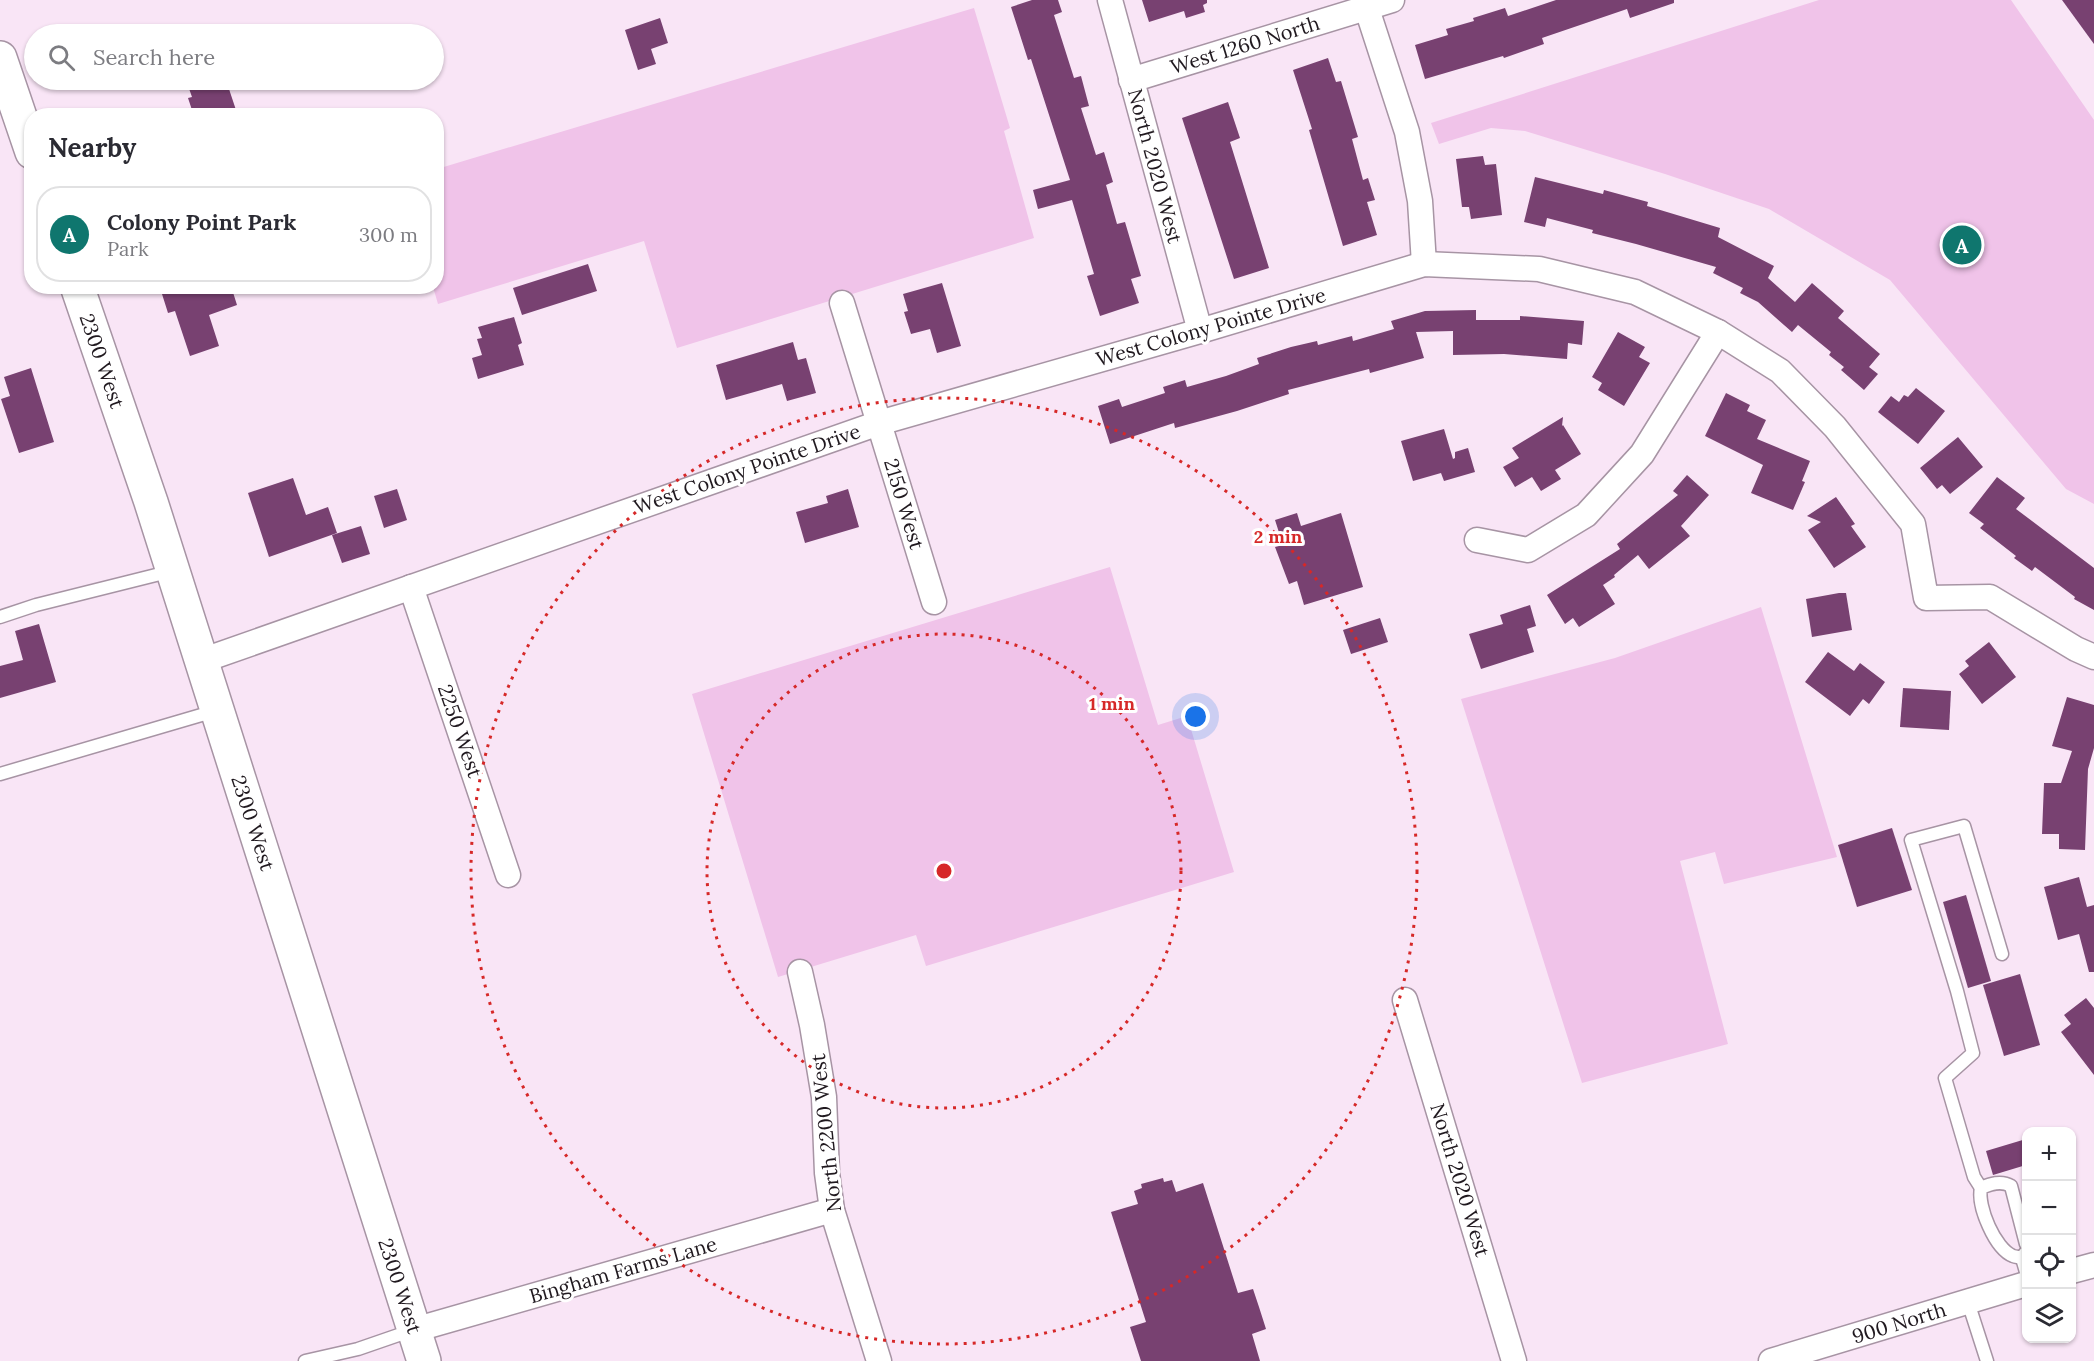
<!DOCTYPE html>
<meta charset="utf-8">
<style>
:root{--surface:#fff;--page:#f2f2f3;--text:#2b2b33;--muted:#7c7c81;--line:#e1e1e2;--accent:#0f766e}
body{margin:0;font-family:Lora,serif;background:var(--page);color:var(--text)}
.controls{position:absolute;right:18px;bottom:18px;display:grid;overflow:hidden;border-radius:12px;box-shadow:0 2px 4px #0004}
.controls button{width:54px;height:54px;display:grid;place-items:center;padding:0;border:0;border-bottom:2px solid var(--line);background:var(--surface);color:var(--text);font:30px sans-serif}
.you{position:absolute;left:1196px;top:717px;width:21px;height:21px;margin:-15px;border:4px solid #fff;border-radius:50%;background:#1a73e8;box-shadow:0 0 0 9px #1a73e833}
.badge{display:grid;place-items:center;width:39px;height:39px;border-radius:50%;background:var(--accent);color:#fff;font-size:20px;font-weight:700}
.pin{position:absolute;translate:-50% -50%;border:3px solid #fff;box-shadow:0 2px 6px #0006}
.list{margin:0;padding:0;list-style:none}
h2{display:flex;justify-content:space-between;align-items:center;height:78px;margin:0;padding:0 24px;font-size:26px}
h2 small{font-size:20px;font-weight:400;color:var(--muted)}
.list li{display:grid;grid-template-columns:39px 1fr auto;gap:18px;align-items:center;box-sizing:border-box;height:96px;margin:0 12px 12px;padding:0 12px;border:2px solid var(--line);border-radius:24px}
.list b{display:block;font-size:22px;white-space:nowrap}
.list p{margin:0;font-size:20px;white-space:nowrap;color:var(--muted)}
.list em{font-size:20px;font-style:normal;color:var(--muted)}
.icon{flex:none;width:33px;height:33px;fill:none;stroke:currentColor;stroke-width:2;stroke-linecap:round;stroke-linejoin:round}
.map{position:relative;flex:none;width:2094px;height:1361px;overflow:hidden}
.search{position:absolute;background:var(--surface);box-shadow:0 2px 4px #0004;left:24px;top:24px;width:420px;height:66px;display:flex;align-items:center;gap:15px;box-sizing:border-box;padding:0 21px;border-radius:33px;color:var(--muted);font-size:22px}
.panel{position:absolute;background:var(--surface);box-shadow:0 2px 4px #0004;left:24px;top:108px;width:420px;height:186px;border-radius:24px}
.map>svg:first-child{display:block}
</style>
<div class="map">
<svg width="2094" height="1361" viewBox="0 0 2094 1361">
<rect width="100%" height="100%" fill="#f9e5f6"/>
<g fill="#f0c3e9">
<polygon points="1819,0 2011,0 2094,120 2094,504 2066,489 1890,280 1769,209 1665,174 1525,131 1491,128 1439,144 1431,123"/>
<polygon points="974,8 1010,128 1004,131 1034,238 677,348 644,241 438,304 433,287 436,286 437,169"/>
<polygon points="1110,567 1158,725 1187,716 1234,872 926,966 916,935 778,977 692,694"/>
<polygon points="1761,607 1837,857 1724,884 1715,852 1680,861 1728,1044 1582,1083 1461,699 1615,658"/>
</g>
<g fill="#784171">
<polygon points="1032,0 1058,0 1062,12 1054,15 1074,78 1081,76 1089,106 1081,108 1096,155 1104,152 1113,182 1106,185 1117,224 1125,222 1141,276 1131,279 1139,303 1100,316 1087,276 1094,274 1072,200 1038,209 1033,190 1070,180 1031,59 1028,60 1011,7"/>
<polygon points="1142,0 1207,0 1207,3 1203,5 1205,12 1186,18 1184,11 1149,22"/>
<polygon points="1556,0 1674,0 1674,3 1630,18 1627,9 1542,38 1544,44 1504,58 1503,56 1425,79 1415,45 1448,35 1446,29 1474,21 1473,18 1505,8 1508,16"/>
<polygon points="2062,0 2094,0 2094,44"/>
<polygon points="660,18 668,43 651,49 656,64 638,70 625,30"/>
<polygon points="1328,58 1336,82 1341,81 1358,137 1352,139 1363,180 1368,178 1375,200 1367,202 1377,235 1343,246 1309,130 1312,129 1293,70"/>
<polygon points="186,80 226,80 238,116 194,116 188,98 192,97"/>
<polygon points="1228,102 1240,138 1230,142 1269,268 1234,279 1182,118"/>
<polygon points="1483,156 1485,165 1496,164 1502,215 1471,219 1469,207 1462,207 1456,159"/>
<polygon points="1535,177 1603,194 1604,190 1648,202 1647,206 1720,228 1718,237 1774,266 1768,278 1795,302 1812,283 1844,311 1838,318 1880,354 1869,367 1878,374 1864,390 1841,370 1844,367 1829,355 1831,352 1798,325 1792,332 1758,302 1740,293 1743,288 1713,273 1716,267 1636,244 1592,233 1593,230 1547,218 1545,227 1524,222"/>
<polygon points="588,264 597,291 522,315 513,288"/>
<polygon points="942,283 961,346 937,353 930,329 911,334 904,312 908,311 903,294"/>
<polygon points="165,286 231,286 237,305 209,315 219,346 190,356 175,311 168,313 162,294 167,293"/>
<polygon points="1476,310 1476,320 1520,320 1520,316 1584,321 1582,345 1568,343 1567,359 1504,354 1453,355 1453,331 1416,332 1424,358 1370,373 1369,369 1288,390 1289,394 1237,411 1175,428 1174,423 1110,444 1098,406 1119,399 1122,407 1165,393 1163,387 1185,380 1187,387 1226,376 1259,364 1257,358 1291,347 1317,341 1318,345 1352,336 1353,341 1394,329 1391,321 1425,311"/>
<polygon points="514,317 522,343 518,345 524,365 478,379 472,358 482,355 477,339 482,338 478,327"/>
<polygon points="1618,332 1645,347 1639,357 1650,363 1624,406 1598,390 1602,383 1592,377"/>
<polygon points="793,342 798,360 806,358 816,393 787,401 782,384 726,400 716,365"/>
<polygon points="31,368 54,442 19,453 1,399 10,396 4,377"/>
<polygon points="1916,388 1945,411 1918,444 1878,412 1891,396 1899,402 1904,395 1908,397"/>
<polygon points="1726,393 1750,405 1747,411 1766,420 1757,439 1810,461 1802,481 1805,482 1793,510 1751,493 1763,465 1705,436"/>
<polygon points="1563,417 1562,426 1563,425 1581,454 1555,470 1561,479 1541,491 1532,477 1515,487 1503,467 1519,458 1512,448"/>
<polygon points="1444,429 1453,459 1455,458 1455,452 1468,448 1475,472 1444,481 1441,473 1413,481 1401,441"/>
<polygon points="1958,437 1983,467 1950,494 1942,485 1937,489 1920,468"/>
<polygon points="1687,475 1709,495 1681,526 1690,536 1649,569 1638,555 1614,575 1615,577 1603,585 1615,604 1579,627 1573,618 1565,624 1547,595 1620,549 1617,544 1678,495 1673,491"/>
<polygon points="1997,477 2025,498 2016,509 2094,568 2094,610 2074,599 2075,597 2035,567 2032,571 2014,558 2016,556 1980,528 1984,524 1969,513"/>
<polygon points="293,478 306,515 328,507 337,533 269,557 248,493"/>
<polygon points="397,489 407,520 384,528 374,496"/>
<polygon points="848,489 859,527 805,543 796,512 828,503 826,496"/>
<polygon points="1836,497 1855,524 1851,526 1866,547 1834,568 1808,530 1821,522 1807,516"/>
<polygon points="1297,513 1301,526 1341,513 1363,587 1304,605 1297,581 1289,584 1275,547 1283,545 1275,520"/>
<polygon points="361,526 370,554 342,563 332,535"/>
<polygon points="1839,593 1846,593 1852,630 1812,637 1806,599"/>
<polygon points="1530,605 1536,626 1527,629 1534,652 1481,669 1469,634 1503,624 1500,615"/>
<polygon points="1380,618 1388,642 1351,654 1343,630"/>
<polygon points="39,624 56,682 0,698 0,666 23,660 15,631"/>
<polygon points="1989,642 2016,677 1982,704 1959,674 1969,666 1965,661"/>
<polygon points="1828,652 1854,671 1860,663 1885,682 1869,704 1863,699 1850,716 1805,682"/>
<polygon points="1903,688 1951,691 1949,730 1900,727"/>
<polygon points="2067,697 2094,705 2094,748 2088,769 2085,850 2059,849 2059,834 2042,834 2044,783 2061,783 2072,751 2052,746"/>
<polygon points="1892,828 1912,890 1857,907 1838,845"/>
<polygon points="2079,877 2087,907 2094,905 2094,972 2089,972 2079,934 2058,940 2044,887"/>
<polygon points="1966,895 1991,981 1968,988 1943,902"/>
<polygon points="2020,974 2040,1045 2004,1056 1983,985"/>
<polygon points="2086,998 2094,1008 2094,1075 2061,1032 2071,1024 2064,1015"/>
<polygon points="2026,1139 2026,1165 1993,1175 1986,1151"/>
<polygon points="1163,1178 1164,1182 1172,1180 1176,1192 1203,1183 1238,1293 1253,1289 1259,1307 1266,1329 1252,1334 1260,1361 1141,1361 1130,1327 1146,1322 1111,1212 1138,1204 1134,1191 1142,1188 1141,1184"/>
</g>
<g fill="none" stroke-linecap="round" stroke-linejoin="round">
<defs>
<g id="lane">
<polyline points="0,617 36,605 172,571"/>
<polyline points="0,774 215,711"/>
<polyline points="1981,1188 1974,1177 1945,1078 1973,1053 1957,991 1911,840 1964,826 2002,954"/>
<polyline points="2025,1253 2022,1258 2026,1272"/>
<path d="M2022,1258c-3,-1 -6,-1 -9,-2 -18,-7 -36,-50 -32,-68 9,-4 20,-8 30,-2l15,58"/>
<polyline points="1968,1302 1987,1361"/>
<polyline points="305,1361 358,1349 413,1330"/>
</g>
<g id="street">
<polyline points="1110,0 1200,331"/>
<polyline points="1367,9 1407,132 1420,201 1424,264"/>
<polyline points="1131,80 1392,0"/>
<polyline points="842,303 934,602"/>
<polyline points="1477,540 1528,550 1586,515 1642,454 1718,332"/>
<polyline points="411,587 508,875"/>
<polyline points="201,661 879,423 1200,331 1424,264 1539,269 1635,292 1718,332 1780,371 1835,427 1913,524 1926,598 1990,597 2076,649 2094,657"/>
<polyline points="800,972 812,1025 824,1097 827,1173 832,1210 879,1361"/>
<polyline points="1405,1000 1514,1361"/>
<polyline points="2072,1271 2094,1265"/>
<polyline points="414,1330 832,1210"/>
<polyline points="1771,1361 2026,1284"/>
</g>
<g id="secondary">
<polyline points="0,58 32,152"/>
<polyline points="77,286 151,502 424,1361"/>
</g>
</defs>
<use href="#lane" stroke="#a794a4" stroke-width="15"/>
<use href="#street" stroke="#a794a4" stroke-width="27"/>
<use href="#secondary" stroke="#a794a4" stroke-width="36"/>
<use href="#lane" stroke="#fff" stroke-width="12"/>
<use href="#street" stroke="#fff" stroke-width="24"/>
<use href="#secondary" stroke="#fff" stroke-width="33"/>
</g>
<g fill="none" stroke="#d62828" stroke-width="3" stroke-dasharray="3 6">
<circle cx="944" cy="871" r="237"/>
<circle cx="944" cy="871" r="473"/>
</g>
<g text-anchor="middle" stroke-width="6" stroke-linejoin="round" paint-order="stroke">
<g font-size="20" fill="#20191f" stroke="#fff">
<text transform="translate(1245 45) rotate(-17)" y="7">West 1260 North</text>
<text transform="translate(1155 166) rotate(75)" y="7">North 2020 West</text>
<text transform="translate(1211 327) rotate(-16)" y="7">West Colony Pointe Drive</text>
<text transform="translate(102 361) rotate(71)" y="7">2300 West</text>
<text transform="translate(747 469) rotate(-19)" y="7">West Colony Pointe Drive</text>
<text transform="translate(904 504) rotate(73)" y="7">2150 West</text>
<text transform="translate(460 731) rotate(71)" y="7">2250 West</text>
<text transform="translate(253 823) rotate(72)" y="7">2300 West</text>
<text transform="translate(826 1133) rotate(-96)" y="7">North 2200 West</text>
<text transform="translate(1460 1180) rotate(73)" y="7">North 2020 West</text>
<text transform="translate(623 1270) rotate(-16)" y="7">Bingham Farms Lane</text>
<text transform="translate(400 1286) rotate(72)" y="7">2300 West</text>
<text transform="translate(1899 1323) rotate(-17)" y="7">900 North</text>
</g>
</g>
<circle cx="944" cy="871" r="9" fill="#d62828" stroke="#fff" stroke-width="3"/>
<g font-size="18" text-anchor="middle" font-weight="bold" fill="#d62828" stroke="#fff" stroke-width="6" stroke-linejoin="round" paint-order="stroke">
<text x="1278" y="543">2 min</text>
<text x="1112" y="710">1 min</text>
</g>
</svg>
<div class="controls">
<button>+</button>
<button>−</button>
<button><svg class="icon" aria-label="locate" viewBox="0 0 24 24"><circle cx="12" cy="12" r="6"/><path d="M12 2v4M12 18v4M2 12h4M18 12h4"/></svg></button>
<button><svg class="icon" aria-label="layers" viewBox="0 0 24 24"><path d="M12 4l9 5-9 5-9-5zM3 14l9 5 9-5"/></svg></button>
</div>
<div class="you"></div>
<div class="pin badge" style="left:1962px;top:245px">A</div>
<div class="search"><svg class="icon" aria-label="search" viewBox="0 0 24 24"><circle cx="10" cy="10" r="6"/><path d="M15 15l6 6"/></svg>Search here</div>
<section class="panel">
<h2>Nearby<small></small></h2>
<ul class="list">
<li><span class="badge">A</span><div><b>Colony Point Park</b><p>Park</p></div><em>300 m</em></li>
</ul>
</section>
</div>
